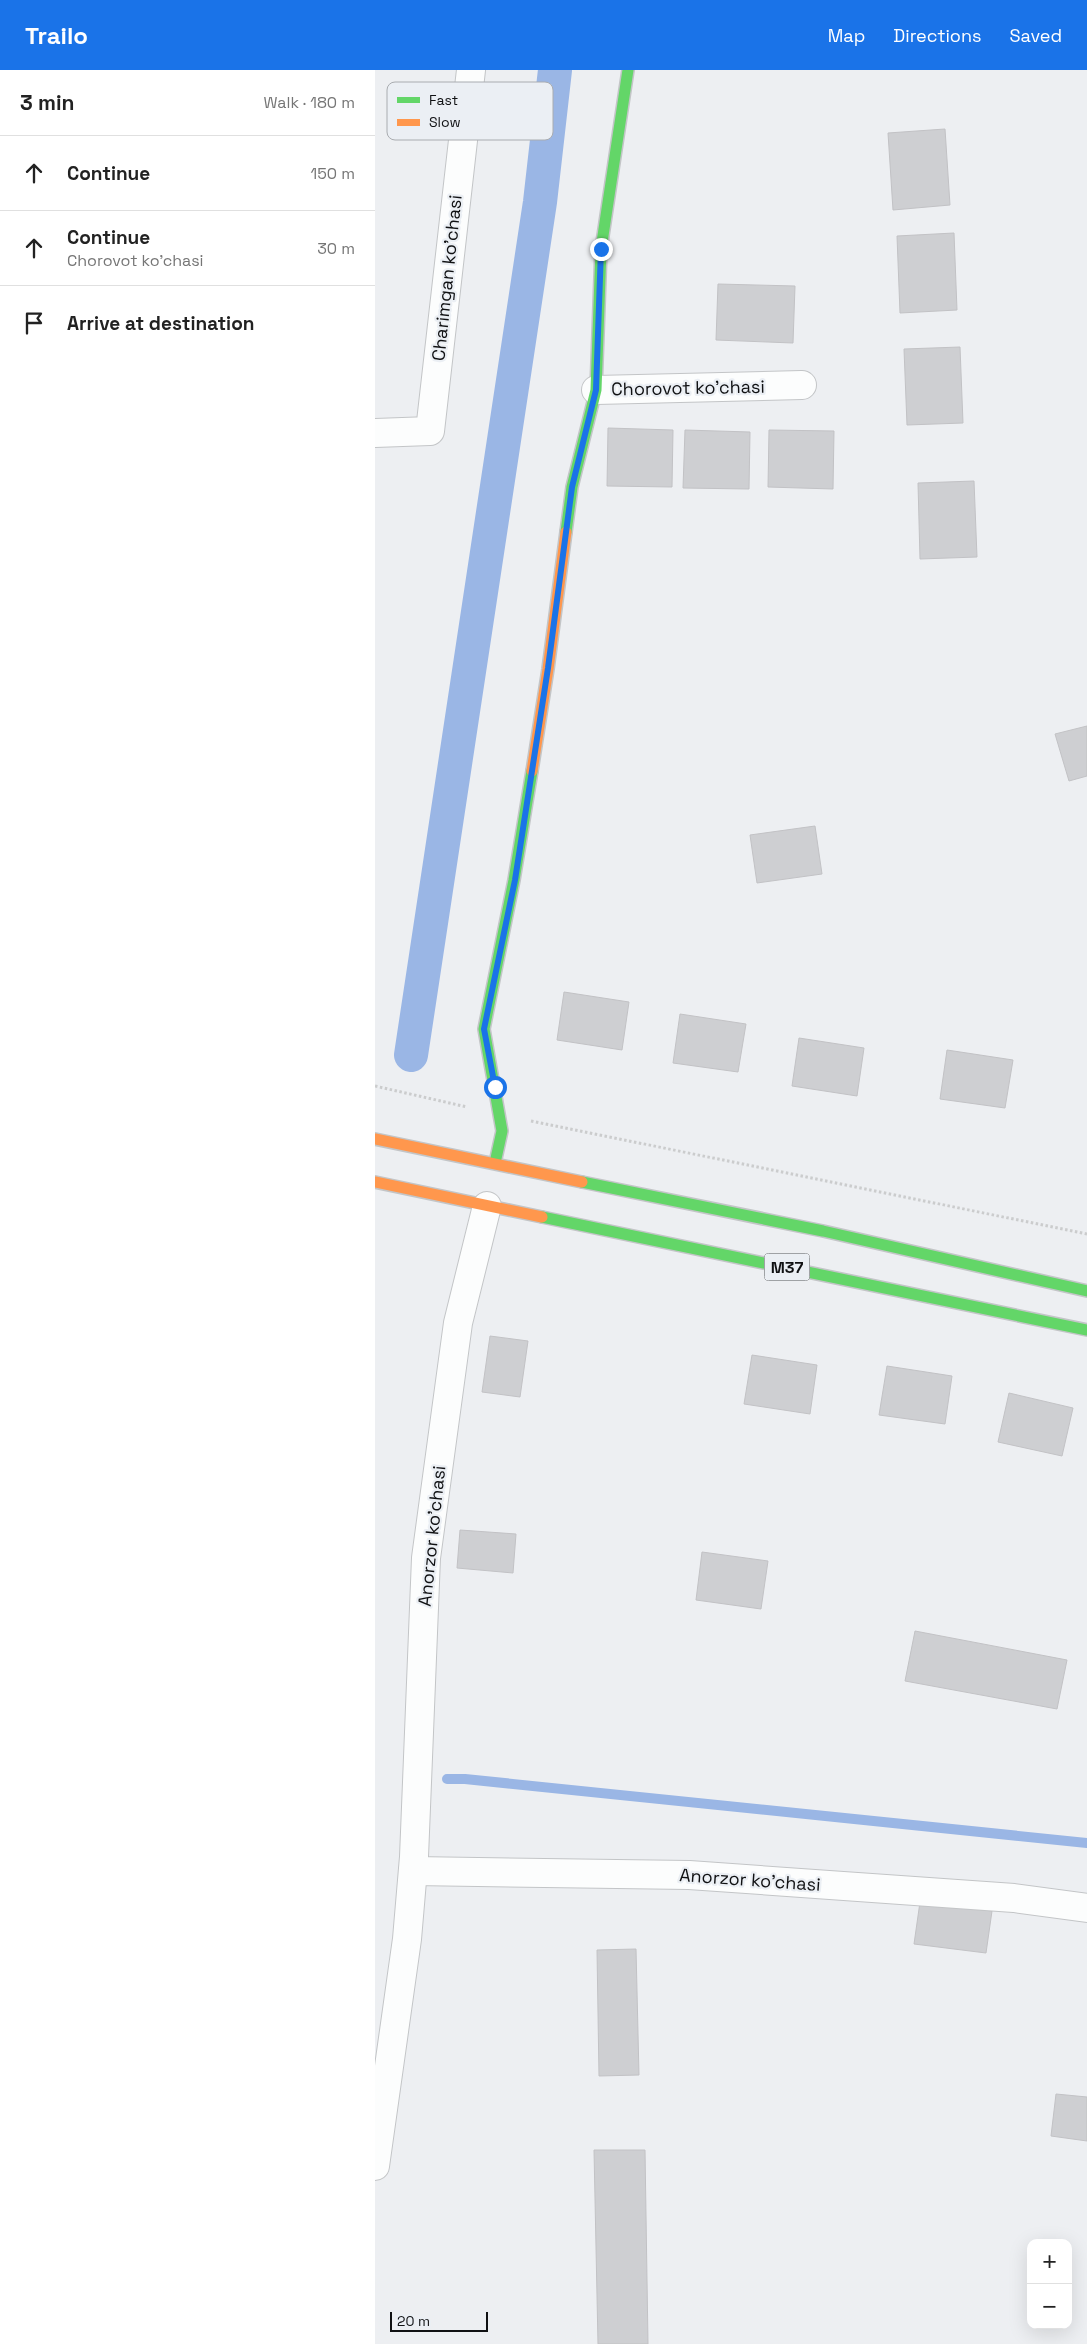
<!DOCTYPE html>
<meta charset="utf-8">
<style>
:root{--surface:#fff;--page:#f6f6f6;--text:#222;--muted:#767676;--line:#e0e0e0;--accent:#1a73e8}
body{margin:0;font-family:"Space Grotesk",sans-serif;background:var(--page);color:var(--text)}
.controls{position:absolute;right:15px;bottom:15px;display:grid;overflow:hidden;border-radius:10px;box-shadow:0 5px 20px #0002}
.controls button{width:45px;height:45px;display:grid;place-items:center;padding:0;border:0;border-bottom:1px solid var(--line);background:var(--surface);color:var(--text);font:25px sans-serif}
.scale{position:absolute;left:15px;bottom:12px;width:98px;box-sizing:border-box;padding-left:5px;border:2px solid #101113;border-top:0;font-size:14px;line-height:18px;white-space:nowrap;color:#101113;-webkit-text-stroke:4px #ebeff4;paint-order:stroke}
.stop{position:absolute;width:15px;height:15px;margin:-11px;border:4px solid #1a73e8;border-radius:50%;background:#fff}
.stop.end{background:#1a73e8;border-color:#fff;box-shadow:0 1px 5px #0008}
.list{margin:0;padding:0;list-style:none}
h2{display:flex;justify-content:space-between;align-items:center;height:65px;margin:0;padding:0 20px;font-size:21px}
h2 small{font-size:16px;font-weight:400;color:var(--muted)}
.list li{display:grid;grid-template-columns:32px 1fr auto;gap:15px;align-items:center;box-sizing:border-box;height:75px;padding:0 20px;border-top:1px solid var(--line)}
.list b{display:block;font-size:19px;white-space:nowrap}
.list p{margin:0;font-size:16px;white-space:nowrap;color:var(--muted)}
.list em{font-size:16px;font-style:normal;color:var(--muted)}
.icon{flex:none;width:28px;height:28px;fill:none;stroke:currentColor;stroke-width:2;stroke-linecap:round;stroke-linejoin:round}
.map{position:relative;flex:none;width:712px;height:2274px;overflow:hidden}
header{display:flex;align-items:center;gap:30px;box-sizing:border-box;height:70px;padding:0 25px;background:var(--accent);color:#fff}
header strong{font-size:24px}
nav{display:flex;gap:28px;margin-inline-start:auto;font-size:18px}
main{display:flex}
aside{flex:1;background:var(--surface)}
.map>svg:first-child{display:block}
</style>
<header>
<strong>Trailo</strong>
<nav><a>Map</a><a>Directions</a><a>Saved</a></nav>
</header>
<main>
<aside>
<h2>3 min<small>Walk · 180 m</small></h2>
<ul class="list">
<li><svg class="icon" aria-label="ahead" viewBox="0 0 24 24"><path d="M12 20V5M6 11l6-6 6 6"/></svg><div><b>Continue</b></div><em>150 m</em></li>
<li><svg class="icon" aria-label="ahead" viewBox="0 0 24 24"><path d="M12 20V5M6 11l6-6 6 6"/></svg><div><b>Continue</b><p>Chorovot ko'chasi</p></div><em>30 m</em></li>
<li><svg class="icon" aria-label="arrive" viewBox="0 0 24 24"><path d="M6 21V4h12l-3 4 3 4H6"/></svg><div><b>Arrive at destination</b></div></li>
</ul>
</aside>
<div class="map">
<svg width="712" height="2274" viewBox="0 0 712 2274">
<rect width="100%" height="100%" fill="#edeff2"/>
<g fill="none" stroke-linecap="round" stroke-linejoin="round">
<polyline stroke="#9ab6e5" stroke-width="10" points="72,1709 90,1709 712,1773"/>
<polyline stroke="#9ab6e5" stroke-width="34" points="36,985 165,132 180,0"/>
</g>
<g fill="#cecfd2" stroke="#c2c2c5">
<polygon points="570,59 575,135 518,140 513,63"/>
<polygon points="579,163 582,240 525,243 522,166"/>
<polygon points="343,214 420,216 418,273 341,270"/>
<polygon points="585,277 588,353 532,355 529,279"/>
<polygon points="233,358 298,360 297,417 232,416"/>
<polygon points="310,360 375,362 374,419 308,418"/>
<polygon points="394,360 459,361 458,419 393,417"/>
<polygon points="599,411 602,487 545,489 543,413"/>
<polygon points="712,656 712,706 694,711 680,664"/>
<polygon points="440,756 447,804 382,813 375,765"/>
<polygon points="189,922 254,932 247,980 182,970"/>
<polygon points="305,944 371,954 363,1002 298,993"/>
<polygon points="424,968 489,978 482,1026 417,1016"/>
<polygon points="572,980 638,990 630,1038 565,1029"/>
<polygon points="115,1266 153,1271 145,1327 107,1322"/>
<polygon points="377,1285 442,1295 435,1344 369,1334"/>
<polygon points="512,1296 577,1306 570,1354 504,1345"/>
<polygon points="634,1323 698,1338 687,1386 623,1372"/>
<polygon points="85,1460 141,1464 138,1503 82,1498"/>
<polygon points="327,1482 393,1491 386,1539 321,1530"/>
<polygon points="540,1561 692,1590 682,1639 530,1611"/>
<polygon points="545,1832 617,1841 611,1883 539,1874"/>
<polygon points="261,1879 264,2005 224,2006 222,1880"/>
<polygon points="681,2024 712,2027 712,2071 676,2066"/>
<polygon points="219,2080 270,2080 273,2274 223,2274"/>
</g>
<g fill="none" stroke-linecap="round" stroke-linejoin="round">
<defs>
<g id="street">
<polyline points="221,320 427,315"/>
<polyline points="0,363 55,361 96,0"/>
<polyline points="38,1801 314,1805 639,1828 712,1838"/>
<polyline points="0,2096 32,1869 39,1787 51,1488 83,1253 112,1136"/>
</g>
<g id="fast">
<polyline points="191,462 197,417 221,320 226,179 253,0"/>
<polyline points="120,1093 127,1061 109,959 139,810 157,701"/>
<polyline points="207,1112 448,1161 712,1221"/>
<polyline points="167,1147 712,1260"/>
</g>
<g id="slow">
<polyline points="157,701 173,599 191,462"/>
<polyline points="0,1069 207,1112"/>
<polyline points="0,1112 167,1147"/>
</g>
</defs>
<use href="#street" stroke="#c3c5c7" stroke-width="30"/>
<use href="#fast" stroke="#c3c5c7" stroke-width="14"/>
<use href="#slow" stroke="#c3c5c7" stroke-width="14"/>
<g stroke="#cbcccd" stroke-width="3" stroke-dasharray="2.5 2.5" stroke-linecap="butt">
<polyline points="0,1016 92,1037"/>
<polyline points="156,1051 712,1164"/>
</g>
<use href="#street" stroke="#fcfdfd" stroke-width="28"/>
<use href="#fast" stroke="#63d668" stroke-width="11"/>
<use href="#slow" stroke="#ff974d" stroke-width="11"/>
</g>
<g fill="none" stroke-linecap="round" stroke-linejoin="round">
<polyline stroke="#1a73e8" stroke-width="6" points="120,1017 109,959 140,810 173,598 197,417 221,320 226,179"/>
</g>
<g text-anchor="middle" stroke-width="4.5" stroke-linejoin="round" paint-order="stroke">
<rect fill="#ebeff4" stroke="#525456" stroke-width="1" x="389.5" y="1183.5" width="45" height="27" rx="4"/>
<g font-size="16" font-weight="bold" fill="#101113">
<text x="412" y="1203">M37</text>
</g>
<g font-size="18" fill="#101113" stroke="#ebeff4">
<text transform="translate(72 208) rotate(-84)" y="6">Charimgan ko'chasi</text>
<text transform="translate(313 318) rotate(-1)" y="6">Chorovot ko'chasi</text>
<text transform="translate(57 1466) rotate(-84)" y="6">Anorzor ko'chasi</text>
<text transform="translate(375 1810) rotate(4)" y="6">Anorzor ko'chasi</text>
</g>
</g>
<rect x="12" y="12" width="166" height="58" rx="8" fill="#ebeff4" stroke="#a9acb0" stroke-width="1"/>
<rect x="22" y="27" width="23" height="6" fill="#63d668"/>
<rect x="22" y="49" width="23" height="7" fill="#ff974d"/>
<g font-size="14" fill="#101113">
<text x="54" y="35">Fast</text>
<text x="54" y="57">Slow</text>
</g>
</svg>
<div class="controls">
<button>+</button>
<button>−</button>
</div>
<div class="scale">20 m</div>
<div class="stop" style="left:120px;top:1017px"></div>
<div class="stop end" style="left:226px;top:179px"></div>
</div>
</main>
